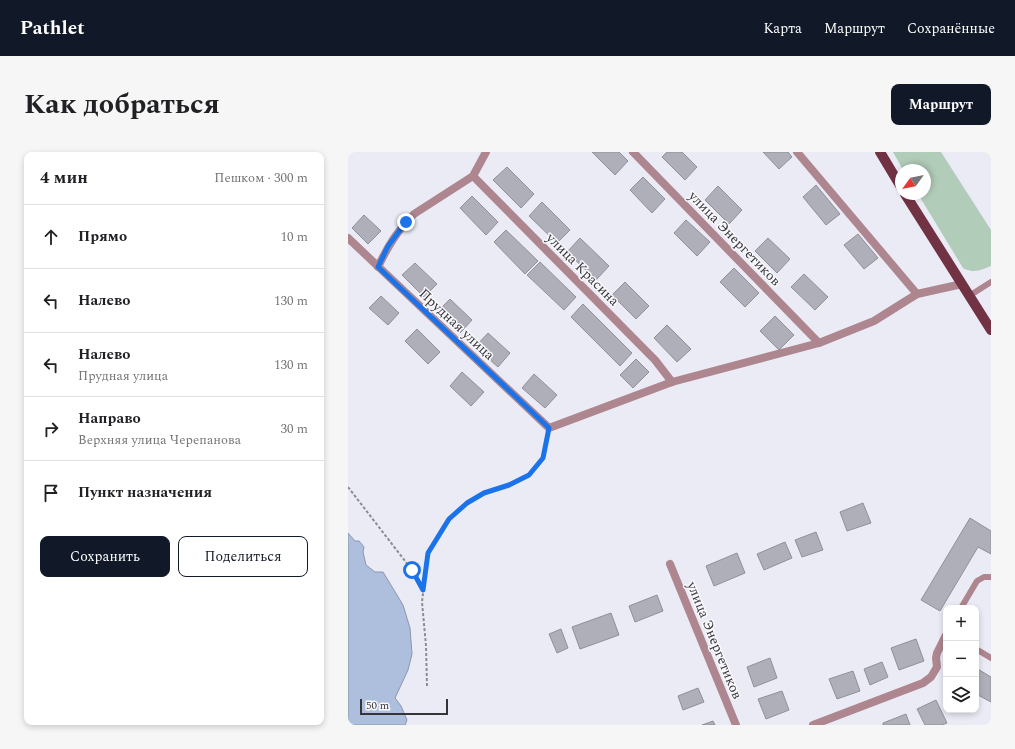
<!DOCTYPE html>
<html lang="ru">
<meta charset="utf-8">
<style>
:root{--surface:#fff;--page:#f6f6f6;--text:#202124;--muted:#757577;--line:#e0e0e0;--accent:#111827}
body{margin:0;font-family:Spectral,serif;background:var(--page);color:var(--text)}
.controls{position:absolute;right:12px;bottom:12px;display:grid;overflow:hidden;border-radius:8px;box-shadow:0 2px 6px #0003}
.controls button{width:36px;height:36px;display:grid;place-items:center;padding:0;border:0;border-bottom:1px solid var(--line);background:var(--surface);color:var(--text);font:20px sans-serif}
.compass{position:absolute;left:547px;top:12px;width:36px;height:36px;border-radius:50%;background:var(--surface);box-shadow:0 2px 6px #0003;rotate:237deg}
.scale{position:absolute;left:12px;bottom:10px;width:88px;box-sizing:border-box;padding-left:4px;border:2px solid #353539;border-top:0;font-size:11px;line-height:14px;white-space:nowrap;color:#353539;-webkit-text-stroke:3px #f9f9fd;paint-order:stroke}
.stop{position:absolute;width:12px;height:12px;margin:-9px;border:3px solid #1a73e8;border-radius:50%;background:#fff}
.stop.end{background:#1a73e8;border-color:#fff;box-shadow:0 1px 4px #0008}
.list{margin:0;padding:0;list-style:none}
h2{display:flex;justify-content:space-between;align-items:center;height:52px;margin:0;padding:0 16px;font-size:17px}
h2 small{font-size:13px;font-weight:400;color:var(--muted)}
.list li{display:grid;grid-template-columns:26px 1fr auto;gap:12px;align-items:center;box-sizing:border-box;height:64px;padding:0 16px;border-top:1px solid var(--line)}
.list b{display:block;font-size:15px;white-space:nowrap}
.list p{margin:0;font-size:13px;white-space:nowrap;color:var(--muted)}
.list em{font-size:13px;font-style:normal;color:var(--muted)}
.actions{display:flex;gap:8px;padding:12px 16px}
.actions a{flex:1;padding:9px 0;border:1px solid var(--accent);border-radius:8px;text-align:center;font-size:14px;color:var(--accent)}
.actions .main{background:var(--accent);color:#fff}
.icon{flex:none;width:22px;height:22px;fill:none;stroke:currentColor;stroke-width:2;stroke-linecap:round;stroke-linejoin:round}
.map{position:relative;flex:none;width:643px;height:573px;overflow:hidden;border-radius:8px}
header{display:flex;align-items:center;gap:24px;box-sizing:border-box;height:56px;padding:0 20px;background:var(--accent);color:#fff}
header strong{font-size:19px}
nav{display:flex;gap:22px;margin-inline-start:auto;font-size:14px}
.intro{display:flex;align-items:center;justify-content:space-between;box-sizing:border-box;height:96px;padding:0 24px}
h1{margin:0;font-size:28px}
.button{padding:10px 18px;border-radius:8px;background:var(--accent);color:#fff;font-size:14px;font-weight:700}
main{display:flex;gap:24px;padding:0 24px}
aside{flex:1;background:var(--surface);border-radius:8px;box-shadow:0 2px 6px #0003}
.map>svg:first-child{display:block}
</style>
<header>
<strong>Pathlet</strong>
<nav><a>Карта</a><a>Маршрут</a><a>Сохранённые</a></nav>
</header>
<div class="intro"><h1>Как добраться</h1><a class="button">Маршрут</a></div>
<main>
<aside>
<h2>4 мин<small>Пешком · 300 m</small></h2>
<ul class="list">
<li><svg class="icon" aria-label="ahead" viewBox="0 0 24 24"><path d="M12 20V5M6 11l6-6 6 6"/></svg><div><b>Прямо</b></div><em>10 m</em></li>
<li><svg class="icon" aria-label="left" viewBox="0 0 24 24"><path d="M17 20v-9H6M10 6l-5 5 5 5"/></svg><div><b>Налево</b></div><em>130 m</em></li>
<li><svg class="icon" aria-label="left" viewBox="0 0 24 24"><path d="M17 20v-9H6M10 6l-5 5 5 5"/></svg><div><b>Налево</b><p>Прудная улица</p></div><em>130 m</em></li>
<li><svg class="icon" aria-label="right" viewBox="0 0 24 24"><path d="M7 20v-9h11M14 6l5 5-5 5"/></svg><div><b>Направо</b><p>Верхняя улица Черепанова</p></div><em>30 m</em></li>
<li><svg class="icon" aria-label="arrive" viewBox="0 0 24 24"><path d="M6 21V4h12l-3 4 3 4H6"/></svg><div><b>Пункт назначения</b></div></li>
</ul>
<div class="actions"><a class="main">Сохранить</a><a>Поделиться</a></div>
</aside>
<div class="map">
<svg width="643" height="573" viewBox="0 0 643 573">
<rect width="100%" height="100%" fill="#ebebf6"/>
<path fill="#b1ccb9" d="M545,0h48l50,78v36c-10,4 -17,8 -28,2l-45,-74h7v-24h-22z"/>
<polygon fill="#adbfdd" stroke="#8996ac" points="0,381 7,389 11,389 16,395 15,400 18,413 27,420 35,420 55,453 62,476 64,502 60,518 47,546 53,554 59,568 57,573 0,573"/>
<g fill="#afafb9" stroke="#90909a">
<polygon points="244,0 271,0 280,9 267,23"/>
<polygon points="319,0 334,0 349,15 337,28 314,5"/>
<polygon points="415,0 440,0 444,5 431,17"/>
<polygon points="159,15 186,42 173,56 145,28"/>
<polygon points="295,25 317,47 304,61 282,38"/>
<polygon points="468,33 492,62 478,73 455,45"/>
<polygon points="370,34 394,58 381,72 357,48"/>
<polygon points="124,44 150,70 138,83 112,56"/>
<polygon points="194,50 222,78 209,91 181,64"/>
<polygon points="16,63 33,79 20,92 4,76"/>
<polygon points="338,68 362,90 349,104 326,81"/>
<polygon points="158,78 190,109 177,122 146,90"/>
<polygon points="510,82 530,106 516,117 496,93"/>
<polygon points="232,86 261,114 248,128 219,100"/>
<polygon points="420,86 442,107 429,121 407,99"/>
<polygon points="192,110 228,145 216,158 179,123"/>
<polygon points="67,111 89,132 76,145 54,123"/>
<polygon points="386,116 411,141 397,155 372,130"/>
<polygon points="456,122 480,145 467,158 443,135"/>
<polygon points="277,130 301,154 288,167 264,143"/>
<polygon points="33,144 51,161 40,173 21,156"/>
<polygon points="102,147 124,168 112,181 90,159"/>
<polygon points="235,152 284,201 272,214 223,165"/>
<polygon points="427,164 446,183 431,198 412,179"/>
<polygon points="319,173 343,197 329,210 306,186"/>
<polygon points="69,177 92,200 80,212 57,189"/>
<polygon points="140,181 162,201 150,215 127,195"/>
<polygon points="288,207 301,220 285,236 272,223"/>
<polygon points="114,220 136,240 123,254 102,234"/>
<polygon points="186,222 209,243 197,256 174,236"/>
<polygon points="515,351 523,371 499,379 492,360"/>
<polygon points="622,366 643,379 643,402 630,395 592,459 573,448"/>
<polygon points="468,380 475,398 454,405 447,388"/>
<polygon points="437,390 444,406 416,418 409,402"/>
<polygon points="389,401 397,421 366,434 358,414"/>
<polygon points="309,443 315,459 287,470 281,454"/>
<polygon points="263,461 271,483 232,497 224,475"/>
<polygon points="213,477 220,496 209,501 201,482"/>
<polygon points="568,487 576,509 551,518 543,496"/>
<polygon points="422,506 429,526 406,535 399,515"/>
<polygon points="534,510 540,525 522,533 516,517"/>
<polygon points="628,516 643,525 643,550 628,542"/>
<polygon points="505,519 512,539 489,547 481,527"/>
<polygon points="350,536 356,550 335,558 330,544"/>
<polygon points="434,539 441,558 418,567 410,547"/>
<polygon points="588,548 599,571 594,573 577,573 569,557"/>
<polygon points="558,562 562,573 535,573 535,571"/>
<polygon points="365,569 367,573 354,573"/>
</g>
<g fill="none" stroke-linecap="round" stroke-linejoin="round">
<g stroke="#8b8b92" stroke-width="2" stroke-dasharray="3 2" stroke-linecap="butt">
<polyline points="0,335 64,418 75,437"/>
<polyline points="79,534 78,494 74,450 80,401 101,367 119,351 135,341 161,333 181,323 195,306 199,285"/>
</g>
<g stroke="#ad868f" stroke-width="6">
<polyline points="621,144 643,130"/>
<polyline points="613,456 629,429 636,425 643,425"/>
<polyline points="628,497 643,506"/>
</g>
<g stroke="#ad868f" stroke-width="8">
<polyline points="285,0 471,191"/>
<polyline points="449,0 569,142"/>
<polyline points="125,24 307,208 324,230"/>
<polyline points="0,86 201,276 324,230 471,191 526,169 569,142 614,132"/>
<path d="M30,115c10,-21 19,-36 36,-53l59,-38 13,-24"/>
<polyline points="322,412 388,573"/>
<polyline points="465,573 575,531 583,525 589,515 588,506 589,501 598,483"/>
</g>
<g stroke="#713244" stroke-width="10">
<polyline points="532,0 553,35"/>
<polyline points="557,42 643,178"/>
</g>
</g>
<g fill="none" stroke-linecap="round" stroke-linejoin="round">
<polyline stroke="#1a73e8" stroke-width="5" points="58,70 40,94 30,115 201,276 195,306 181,323 161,333 136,341 119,351 101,367 80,401 75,438 64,418"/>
</g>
<g text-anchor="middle" stroke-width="3" stroke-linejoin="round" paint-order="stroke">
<g font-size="14" fill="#353539" stroke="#f9f9fd">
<text transform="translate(387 86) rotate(46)" y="5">улица Энергетиков</text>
<text transform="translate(235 117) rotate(45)" y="5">улица Красина</text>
<text transform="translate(109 172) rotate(43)" y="5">Прудная улица</text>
<text transform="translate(367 488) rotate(68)" y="5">улица Энергетиков</text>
</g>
</g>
</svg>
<div class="controls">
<button>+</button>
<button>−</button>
<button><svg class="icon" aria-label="layers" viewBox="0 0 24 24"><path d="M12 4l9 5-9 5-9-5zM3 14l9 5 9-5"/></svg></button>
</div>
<svg class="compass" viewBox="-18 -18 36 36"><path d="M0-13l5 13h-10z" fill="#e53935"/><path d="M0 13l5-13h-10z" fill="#757577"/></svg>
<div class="scale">50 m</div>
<div class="stop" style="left:64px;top:418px"></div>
<div class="stop end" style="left:58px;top:70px"></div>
</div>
</main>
